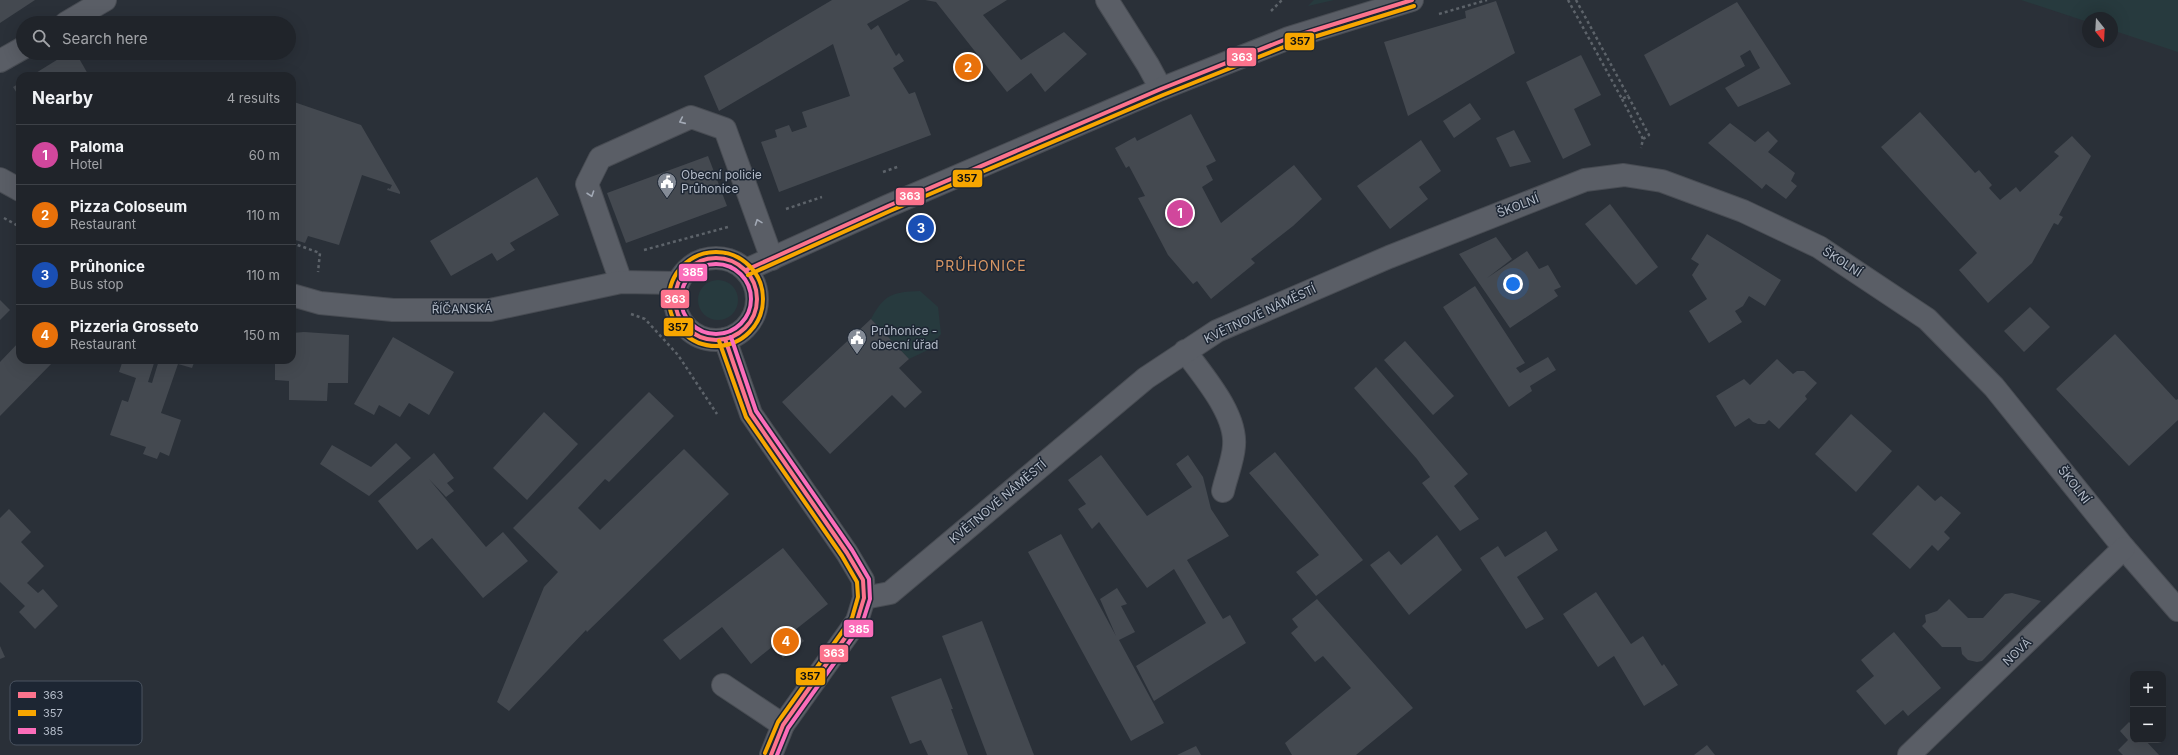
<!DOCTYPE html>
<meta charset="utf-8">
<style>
:root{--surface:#20242a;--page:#282c32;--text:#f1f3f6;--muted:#a2a4a8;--line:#3d4147;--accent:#d93025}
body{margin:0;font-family:Inter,sans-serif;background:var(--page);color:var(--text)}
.controls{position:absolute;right:12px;bottom:12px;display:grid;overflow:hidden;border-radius:8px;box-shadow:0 4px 16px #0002}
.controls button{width:36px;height:36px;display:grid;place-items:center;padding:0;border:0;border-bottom:1px solid var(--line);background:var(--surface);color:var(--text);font:20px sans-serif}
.compass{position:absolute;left:2082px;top:12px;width:36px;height:36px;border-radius:50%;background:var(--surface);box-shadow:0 4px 16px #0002;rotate:162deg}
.you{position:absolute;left:1513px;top:284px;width:14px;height:14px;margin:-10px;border:3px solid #fff;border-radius:50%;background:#1a73e8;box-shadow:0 0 0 6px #1a73e833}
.badge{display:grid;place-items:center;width:26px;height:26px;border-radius:50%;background:var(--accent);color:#fff;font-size:13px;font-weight:700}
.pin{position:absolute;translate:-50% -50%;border:2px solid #fff;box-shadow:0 1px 4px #0006}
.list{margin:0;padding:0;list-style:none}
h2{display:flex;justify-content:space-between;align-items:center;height:52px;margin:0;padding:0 16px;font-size:17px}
h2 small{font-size:13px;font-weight:400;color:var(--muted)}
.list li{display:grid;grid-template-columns:26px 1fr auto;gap:12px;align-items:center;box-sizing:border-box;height:60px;padding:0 16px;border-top:1px solid var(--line)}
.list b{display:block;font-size:15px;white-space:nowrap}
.list p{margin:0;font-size:13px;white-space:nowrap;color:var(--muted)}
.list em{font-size:13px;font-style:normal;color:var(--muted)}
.icon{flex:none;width:22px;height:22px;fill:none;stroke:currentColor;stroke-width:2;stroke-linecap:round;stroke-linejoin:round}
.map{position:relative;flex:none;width:2178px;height:755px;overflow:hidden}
.search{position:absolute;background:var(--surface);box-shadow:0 4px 16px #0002;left:16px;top:16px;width:280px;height:44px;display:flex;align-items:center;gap:10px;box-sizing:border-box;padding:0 14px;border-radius:22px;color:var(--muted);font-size:15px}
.panel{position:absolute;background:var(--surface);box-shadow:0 4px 16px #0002;left:16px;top:72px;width:280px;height:292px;border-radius:12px}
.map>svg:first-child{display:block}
</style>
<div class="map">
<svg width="2178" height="755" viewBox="0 0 2178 755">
<rect width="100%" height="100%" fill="#2a3038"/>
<g fill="#273a3e">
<polygon points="1314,0 1334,0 1308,6"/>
<polygon points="2021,0 2178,0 2178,52 2112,30 2112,18 2088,18 2088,22"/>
<circle cx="718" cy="300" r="20"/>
<path d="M920,291l18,16 3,27 -13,16 -19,9 -38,-40c13,-25 22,-27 49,-28z"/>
</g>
<g fill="#444950">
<polygon points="0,0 35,0 0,23"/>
<polygon points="832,0 910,0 867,24 871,30 878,25 896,56 899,53 904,61 893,68 909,94 915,92 931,135 779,192 761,142 777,137 775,130 789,125 792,132 807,127 802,112 850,96 833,44 719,111 704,76"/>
<polygon points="925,0 1007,0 983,15 1021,60 1064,32 1087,54 1045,92 1031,73 1007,92 936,2"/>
<polygon points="1496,1 1515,53 1408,116 1384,42 1466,18 1465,11"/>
<polygon points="1737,2 1791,84 1738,107 1725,88 1760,68 1750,50 1740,56 1745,66 1670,106 1644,55"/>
<polygon points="68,53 76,53 89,76 31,76"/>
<polygon points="1581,55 1601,95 1574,109 1591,145 1563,159 1526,82"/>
<polygon points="20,83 20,98 13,87"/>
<polygon points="294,102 361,125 400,192 400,194 387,190 388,188 390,189 392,185 362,175 339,245 308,236 305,243 292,239 292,107"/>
<polygon points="1470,103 1481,119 1454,138 1443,121"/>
<polygon points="1920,112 1975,173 1979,170 1992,185 1989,188 2000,200 2016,187 2020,192 2059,156 2054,152 2072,136 2091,156 2059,215 2063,217 2058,225 2054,223 2032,263 1988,303 1959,270 1977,253 1881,147"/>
<polygon points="1191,114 1216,161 1206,166 1213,180 1202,187 1221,223 1294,165 1322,199 1293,226 1251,259 1255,263 1211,299 1197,281 1193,284 1168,255 1138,198 1145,196 1129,166 1126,168 1115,148 1135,137 1137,141"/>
<polygon points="1730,123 1755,142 1768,131 1778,141 1768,152 1795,173 1791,181 1797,186 1786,199 1766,184 1762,189 1708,143"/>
<polygon points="1514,130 1531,162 1510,167 1496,138"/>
<polygon points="1421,140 1441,171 1419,187 1428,199 1390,229 1357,186"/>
<polygon points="708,156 727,206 626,243 607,193"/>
<polygon points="537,177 559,215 510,243 515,250 497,261 492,253 451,276 430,241"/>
<polygon points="1610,204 1658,267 1636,285 1585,224"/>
<polygon points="1707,234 1781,280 1765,306 1749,296 1743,306 1735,311 1742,322 1709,343 1689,311 1707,299 1692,275 1699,264 1691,259"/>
<polygon points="1496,237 1512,259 1487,278 1527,251 1539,269 1548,265 1561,287 1554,290 1558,296 1510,328 1459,254"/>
<polygon points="1475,286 1525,363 1516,368 1520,373 1548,357 1556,370 1530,386 1532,391 1509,407 1443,307"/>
<polygon points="0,300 10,310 0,320"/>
<polygon points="2030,307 2050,327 2024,352 2004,331"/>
<polygon points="871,319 909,359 899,368 922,392 905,408 892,395 830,454 782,402"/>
<polygon points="304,332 349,335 348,383 328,383 327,401 289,400 289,381 275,380 275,360 292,360 292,333"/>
<polygon points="2115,334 2176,400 2178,399 2178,420 2129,466 2056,389"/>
<polygon points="393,337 454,372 429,415 409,403 400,417 379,405 374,415 354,404"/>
<polygon points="20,341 20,360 55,360 0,416 0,362"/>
<polygon points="1405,341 1454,396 1433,415 1384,360"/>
<polygon points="1777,359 1793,374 1797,371 1804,371 1817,383 1805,396 1807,399 1779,429 1769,420 1765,424 1758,424 1753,422 1749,418 1735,427 1716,396 1744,379 1750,385"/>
<polygon points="123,360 155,360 148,382 152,383 159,360 195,360 192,368 178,364 161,413 181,420 169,456 160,452 157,459 143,454 146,447 110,435 122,400 128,402 136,378 119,372"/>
<polygon points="1376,367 1468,474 1454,486 1479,519 1460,531 1422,483 1430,477 1417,459 1354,388"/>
<polygon points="649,392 674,416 609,482 605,479 578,508 600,530 684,449 729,494 587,632 586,630 509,711 497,702 544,587 558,572 513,528"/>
<polygon points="544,412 578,444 527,500 493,468"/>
<polygon points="1851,414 1892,451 1856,492 1815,454"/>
<polygon points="396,443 411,458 369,496 320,464 332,445 371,467"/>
<polygon points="1275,452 1363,560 1316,596 1296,572 1319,555 1249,473"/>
<polygon points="434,453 454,478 447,483 454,491 446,497 429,479 486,547 503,532 528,561 483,598 432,538 417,550 378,501"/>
<polygon points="1101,455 1147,516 1192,487 1176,464 1188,455 1203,477 1211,509 1229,536 1187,560 1223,619 1230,615 1246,643 1154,701 1136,666 1206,623 1174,569 1147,588 1099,522 1092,529 1078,509 1086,504 1068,480"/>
<polygon points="1918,485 1935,501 1941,496 1961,513 1944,532 1950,538 1938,551 1932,545 1910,569 1872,534"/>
<polygon points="9,509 31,532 21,542 44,566 27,583 38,593 43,589 58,606 35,629 19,612 25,606 0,582 0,518"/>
<polygon points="1546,531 1558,550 1517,577 1544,619 1526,629 1480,558 1498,546 1505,557"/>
<polygon points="1061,534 1116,636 1100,599 1117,588 1127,604 1121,606 1135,632 1119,640 1164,723 1131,741 1028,552"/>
<polygon points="1437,535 1462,570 1409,615 1370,565 1389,551 1401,565"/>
<polygon points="783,548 828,604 795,630 804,641 783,658 773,646 751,664 722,627 680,660 663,640"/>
<polygon points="1596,592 1631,644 1643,636 1662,666 1664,664 1678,685 1644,706 1614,656 1598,667 1563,614"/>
<polygon points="2012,593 2041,601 1982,661 1977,662 1968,660 1962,654 1961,647 1942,647 1922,626 1926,622 1925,615 1937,611 1949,599 1968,618 1983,618 2005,594"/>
<polygon points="1317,599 1413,708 1356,755 1292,755 1285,743 1351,688 1323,656 1315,662 1291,633 1298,627 1292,619"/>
<polygon points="982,621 1034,755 987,755 942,636"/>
<polygon points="1894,632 1941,688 1908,716 1903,710 1885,725 1856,691 1874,676 1861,660"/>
<polygon points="0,646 5,657 0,659"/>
<polygon points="941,678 953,709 951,709 968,755 928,755 921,740 910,744 891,697"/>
<polygon points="2129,722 2133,726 2133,740 2145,740 2159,755 2123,755 2118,750 2128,740 2120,731"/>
<polygon points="1707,745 1715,755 1694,755"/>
<polygon points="1196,746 1201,755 1177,755"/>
</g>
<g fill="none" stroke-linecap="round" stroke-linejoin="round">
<defs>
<g id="minor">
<polyline points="1107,0 1148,65 1161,89"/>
<polyline points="66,23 105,0"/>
<polyline points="0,61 23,48"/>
<polyline points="0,179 20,190"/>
<circle cx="716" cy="299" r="41"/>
<polyline points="746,270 888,206 1161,89 1289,38 1412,0"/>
<polyline points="621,282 587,184 600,158 691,117 725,129 772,259"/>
<polyline points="292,295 320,303 393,310 490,310 621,282 678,283"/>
<polyline points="725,339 751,414 847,553 863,580 864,598 857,621 783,725 771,755"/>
<path d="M1185,351c18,25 52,63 49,95 -1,15 -8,31 -11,45"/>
<polyline points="864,598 890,593 1146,378 1217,331 1389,257 1585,180 1624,175 1662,181 1743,211 1819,247 1927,319 1994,387 2124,548 2178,610"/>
<polyline points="723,685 783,725"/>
<polyline points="1909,755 2124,548"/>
</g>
</defs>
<use href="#minor" stroke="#484c53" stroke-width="24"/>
<g stroke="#5d636a" stroke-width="2.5" stroke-dasharray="3 3" stroke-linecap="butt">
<polyline points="1568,0 1622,99 1628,96 1649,135 1643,139 1641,148"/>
<polyline points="1576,0 1628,96"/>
<polyline points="1271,11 1282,0"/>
<polyline points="1439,14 1487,0"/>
<polyline points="1622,99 1643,139"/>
<polyline points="883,172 900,166"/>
<polyline points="786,209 822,197"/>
<polyline points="4,218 20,227"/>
<polyline points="292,243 320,253 318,272"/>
<polyline points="644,250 728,227"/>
<polyline points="631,314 645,319 678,355 717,414"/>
</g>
<use href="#minor" stroke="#5a5e66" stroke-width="22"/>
<defs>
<g id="bus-1">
<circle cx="716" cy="299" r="41"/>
<polyline points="746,270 888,206 1161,89 1289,38 1412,0"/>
<polyline points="725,339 751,414 847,553 863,580 864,598 857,621 783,725 771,755"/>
</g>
<g id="bus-2">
<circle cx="716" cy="299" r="47"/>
<polyline points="748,275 890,211 1163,95 1291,44 1414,6"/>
<polyline points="719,341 746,417 842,556 857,582 858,597 852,618 778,722 765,753"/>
</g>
<g id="bus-3">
<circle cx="716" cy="299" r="35"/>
<polyline points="731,337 756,411 852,550 869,579 870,599 862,624 788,728 777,755"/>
</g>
</defs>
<use href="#bus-1" stroke="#1d2633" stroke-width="7"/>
<use href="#bus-2" stroke="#1d2633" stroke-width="7"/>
<use href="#bus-3" stroke="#1d2633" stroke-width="7"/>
<use href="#bus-1" stroke="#fc738d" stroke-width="4"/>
<use href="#bus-2" stroke="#f7a600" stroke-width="4"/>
<use href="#bus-3" stroke="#fb6dba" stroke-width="4"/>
</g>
<defs><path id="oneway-chevron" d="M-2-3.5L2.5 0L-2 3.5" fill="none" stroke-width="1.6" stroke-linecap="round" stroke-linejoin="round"/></defs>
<g stroke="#a2a9b5">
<use href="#oneway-chevron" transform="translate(682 121) rotate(156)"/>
<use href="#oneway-chevron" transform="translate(591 194) rotate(71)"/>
<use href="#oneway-chevron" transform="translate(758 222) rotate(-110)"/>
</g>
<defs>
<symbol id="civic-pin" viewBox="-11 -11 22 30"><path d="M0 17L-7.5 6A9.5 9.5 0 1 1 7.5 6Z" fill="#848b96" stroke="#1d2633"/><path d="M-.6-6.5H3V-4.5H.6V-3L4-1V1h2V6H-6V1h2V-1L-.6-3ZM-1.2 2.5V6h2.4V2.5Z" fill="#fff"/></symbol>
</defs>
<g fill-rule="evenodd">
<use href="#civic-pin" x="656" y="171" width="22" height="30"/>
<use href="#civic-pin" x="846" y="327" width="22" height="30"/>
</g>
<g text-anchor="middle" stroke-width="3" stroke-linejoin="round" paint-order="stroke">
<g font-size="12" fill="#b4bcc9" stroke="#1d2633" text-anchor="start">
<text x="681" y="179">Obecní policie<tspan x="681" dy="14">Průhonice</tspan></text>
<text x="871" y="335">Průhonice -<tspan x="871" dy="14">obecní úřad</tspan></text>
</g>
<g font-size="12" fill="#b4bcc9" stroke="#1d2633">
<text transform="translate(1518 206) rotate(-21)" y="4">ŠKOLNÍ</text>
<text transform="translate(1842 262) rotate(33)" y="4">ŠKOLNÍ</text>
<text transform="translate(462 309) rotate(-1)" y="4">ŘÍČANSKÁ</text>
<text transform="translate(1260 314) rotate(-25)" y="4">KVĚTNOVÉ NÁMĚSTÍ</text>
<text transform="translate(2074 485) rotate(52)" y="4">ŠKOLNÍ</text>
<text transform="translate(998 502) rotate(-40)" y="4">KVĚTNOVÉ NÁMĚSTÍ</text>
<text transform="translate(2017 652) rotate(-44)" y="4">NOVÁ</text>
</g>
<g font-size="14" letter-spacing="1" fill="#d59563" stroke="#1d2633">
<text x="981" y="271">PRŮHONICE</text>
</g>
</g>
<rect x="10" y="681" width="132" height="64" rx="6" fill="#1d2633" stroke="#4a5360" stroke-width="1"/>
<rect x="18" y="692" width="18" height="6" fill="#fc738d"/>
<rect x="18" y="710" width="18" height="6" fill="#f7a600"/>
<rect x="18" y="728" width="18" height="6" fill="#fb6dba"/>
<g font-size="11" fill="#b4bcc9">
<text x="43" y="699">363</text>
<text x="43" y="717">357</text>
<text x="43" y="735">385</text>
</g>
<g stroke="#1d2633" stroke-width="1.5">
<rect x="1284" y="32" width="31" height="19" rx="4" fill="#f7a600"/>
<rect x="1226" y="47" width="31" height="20" rx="4" fill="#fc738d"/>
<rect x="952" y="169" width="31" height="19" rx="4" fill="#f7a600"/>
<rect x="895" y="187" width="30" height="19" rx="4" fill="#fc738d"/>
<rect x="678" y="263" width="30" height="19" rx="4" fill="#fb6dba"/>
<rect x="660" y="289" width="30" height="20" rx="4" fill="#fc738d"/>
<rect x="663" y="317" width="31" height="20" rx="4" fill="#f7a600"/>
<rect x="843" y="619" width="31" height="19" rx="4" fill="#fb6dba"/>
<rect x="819" y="644" width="30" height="19" rx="4" fill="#fc738d"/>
<rect x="795" y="667" width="31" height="19" rx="4" fill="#f7a600"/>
</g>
<g font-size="11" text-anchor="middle" font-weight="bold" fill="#fff">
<text x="1242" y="61">363</text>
<text x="910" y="200">363</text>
<text x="693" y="276">385</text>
<text x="675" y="303">363</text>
<text x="859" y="633">385</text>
<text x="834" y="657">363</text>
</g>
<g font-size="11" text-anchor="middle" font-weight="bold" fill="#111">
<text x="1300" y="45">357</text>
<text x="967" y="182">357</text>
<text x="678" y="331">357</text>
<text x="810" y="680">357</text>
</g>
</svg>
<div class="controls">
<button>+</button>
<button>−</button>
</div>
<svg class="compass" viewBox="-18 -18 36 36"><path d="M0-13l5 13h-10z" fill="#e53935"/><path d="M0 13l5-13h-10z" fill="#a2a4a8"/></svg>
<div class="you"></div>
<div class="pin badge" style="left:1180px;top:213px;background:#d1479c">1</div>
<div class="pin badge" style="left:968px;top:67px;background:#e8710a">2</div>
<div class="pin badge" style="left:921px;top:228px;background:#1a4fb4">3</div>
<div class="pin badge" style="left:786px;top:641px;background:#e8710a">4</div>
<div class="search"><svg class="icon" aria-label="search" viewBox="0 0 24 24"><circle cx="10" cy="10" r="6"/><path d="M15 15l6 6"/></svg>Search here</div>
<section class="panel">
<h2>Nearby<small>4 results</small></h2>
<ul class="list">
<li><span class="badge" style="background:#d1479c">1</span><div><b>Paloma</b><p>Hotel</p></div><em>60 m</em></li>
<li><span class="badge" style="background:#e8710a">2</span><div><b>Pizza Coloseum</b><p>Restaurant</p></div><em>110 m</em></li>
<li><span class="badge" style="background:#1a4fb4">3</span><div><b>Průhonice</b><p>Bus stop</p></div><em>110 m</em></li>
<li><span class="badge" style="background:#e8710a">4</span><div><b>Pizzeria Grosseto</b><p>Restaurant</p></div><em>150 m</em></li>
</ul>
</section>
</div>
